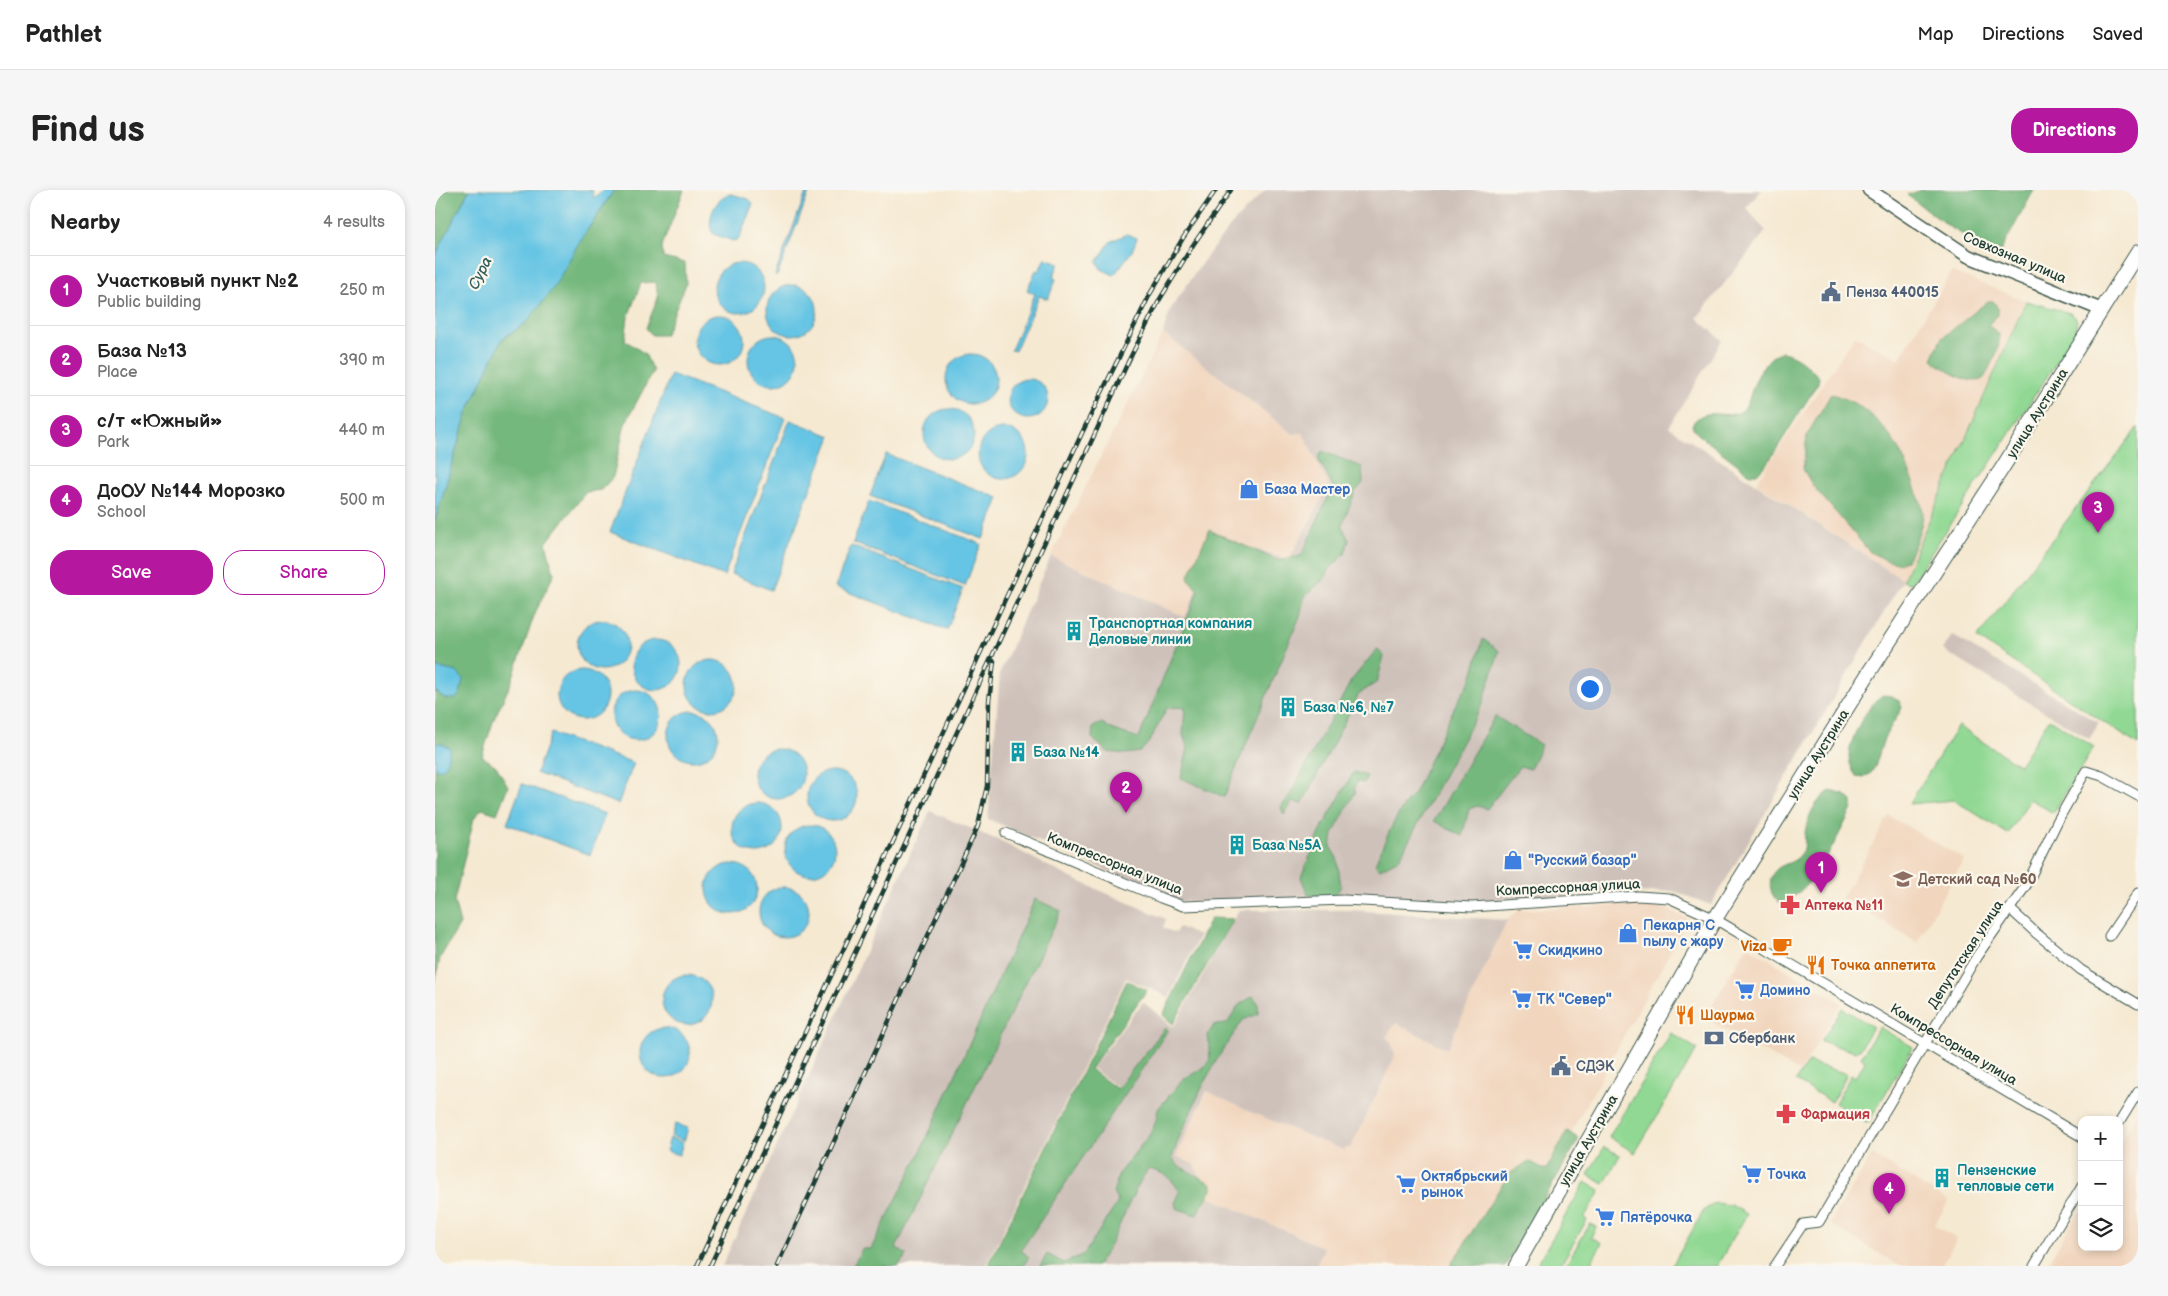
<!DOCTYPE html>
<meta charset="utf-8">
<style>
:root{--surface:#fff;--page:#f6f6f6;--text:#222;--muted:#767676;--line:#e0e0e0;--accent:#b5179e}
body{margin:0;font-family:"Balsamiq Sans",sans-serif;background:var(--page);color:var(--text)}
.controls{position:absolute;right:15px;bottom:15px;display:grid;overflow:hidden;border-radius:10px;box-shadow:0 2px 8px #0003}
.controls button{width:45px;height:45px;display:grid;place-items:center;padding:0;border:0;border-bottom:1px solid var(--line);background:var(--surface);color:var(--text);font:25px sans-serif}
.you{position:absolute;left:1154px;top:498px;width:18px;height:18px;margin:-12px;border:4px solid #fff;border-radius:50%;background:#1a73e8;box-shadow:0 0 0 8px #1a73e833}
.badge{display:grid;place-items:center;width:32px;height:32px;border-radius:50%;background:var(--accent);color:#fff;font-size:16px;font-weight:700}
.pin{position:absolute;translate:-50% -41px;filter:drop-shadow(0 1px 2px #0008)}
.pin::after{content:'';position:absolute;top:26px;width:18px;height:15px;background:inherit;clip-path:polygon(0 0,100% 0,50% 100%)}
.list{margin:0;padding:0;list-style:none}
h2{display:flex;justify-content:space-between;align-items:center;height:65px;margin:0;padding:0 20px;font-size:21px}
h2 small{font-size:16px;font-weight:400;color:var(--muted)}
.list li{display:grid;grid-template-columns:32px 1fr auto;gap:15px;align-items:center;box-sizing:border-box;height:70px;padding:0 20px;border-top:1px solid var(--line)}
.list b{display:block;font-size:19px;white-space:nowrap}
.list p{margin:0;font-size:16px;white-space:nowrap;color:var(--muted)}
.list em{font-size:16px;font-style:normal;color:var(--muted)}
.actions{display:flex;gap:10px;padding:15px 20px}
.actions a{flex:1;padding:11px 0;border:1px solid var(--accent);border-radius:20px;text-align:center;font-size:18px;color:var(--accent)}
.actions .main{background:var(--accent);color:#fff}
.icon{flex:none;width:28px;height:28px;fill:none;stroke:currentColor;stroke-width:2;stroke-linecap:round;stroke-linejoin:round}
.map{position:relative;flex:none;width:1703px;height:1076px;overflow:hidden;border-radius:20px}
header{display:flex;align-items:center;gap:30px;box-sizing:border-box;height:70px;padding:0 25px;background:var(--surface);border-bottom:1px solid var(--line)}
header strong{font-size:24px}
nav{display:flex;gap:28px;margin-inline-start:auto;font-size:18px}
.intro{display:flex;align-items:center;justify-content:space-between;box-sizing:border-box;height:120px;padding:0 30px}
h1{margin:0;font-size:35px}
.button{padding:12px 22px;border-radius:20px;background:var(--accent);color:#fff;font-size:18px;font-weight:700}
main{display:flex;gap:30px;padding:0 30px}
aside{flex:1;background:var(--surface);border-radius:20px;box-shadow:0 2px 8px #0003}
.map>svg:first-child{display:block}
</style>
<header>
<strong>Pathlet</strong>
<nav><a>Map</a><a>Directions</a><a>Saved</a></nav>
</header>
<div class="intro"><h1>Find us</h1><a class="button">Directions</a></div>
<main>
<aside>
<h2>Nearby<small>4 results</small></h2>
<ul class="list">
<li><span class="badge">1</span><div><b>Участковый пункт №2</b><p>Public building</p></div><em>250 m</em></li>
<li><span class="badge">2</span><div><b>База №13</b><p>Place</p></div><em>390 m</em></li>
<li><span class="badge">3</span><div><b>с/т «Южный»</b><p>Park</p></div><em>440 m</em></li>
<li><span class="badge">4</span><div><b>ДоОУ №144 Морозко</b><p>School</p></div><em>500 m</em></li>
</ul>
<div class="actions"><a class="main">Save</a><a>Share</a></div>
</aside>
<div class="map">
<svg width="1703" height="1076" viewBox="0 0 1703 1076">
<rect width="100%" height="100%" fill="#fbf7ec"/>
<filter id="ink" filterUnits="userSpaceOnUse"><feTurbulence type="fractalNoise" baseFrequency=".02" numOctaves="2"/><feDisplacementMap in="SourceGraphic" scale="10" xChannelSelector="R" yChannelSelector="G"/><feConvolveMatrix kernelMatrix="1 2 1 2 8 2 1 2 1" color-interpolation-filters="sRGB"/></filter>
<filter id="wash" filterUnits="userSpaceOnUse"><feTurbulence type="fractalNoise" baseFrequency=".0096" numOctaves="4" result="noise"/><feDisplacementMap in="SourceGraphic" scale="20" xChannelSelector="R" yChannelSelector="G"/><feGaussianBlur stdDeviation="1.12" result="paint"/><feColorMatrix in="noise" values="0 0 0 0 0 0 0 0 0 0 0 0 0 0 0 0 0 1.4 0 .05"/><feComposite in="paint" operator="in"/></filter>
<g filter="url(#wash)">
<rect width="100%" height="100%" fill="#f5e9d2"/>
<g fill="#f1d5bd">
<polygon points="1517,82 1591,111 1468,390 1321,293 1420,146 1464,169"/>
<polygon points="728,143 858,244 868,243 895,296 854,369 783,349 750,427 616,366"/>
<polygon points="1454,626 1529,669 1482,752 1407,708"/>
<polygon points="1212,710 1253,729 1063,1076 881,1076 889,1058 774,1007 760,975 741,966 773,901 813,921 908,960 916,957 956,852 951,847 961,833 1012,858 1072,730 1084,720 1171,716"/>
<polygon points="1312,756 1406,813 1365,882 1270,828"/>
<polygon points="1703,924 1703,1076 1611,1076 1647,1016 1647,1057 1684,1057 1684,955"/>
<polygon points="1437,965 1514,1011 1499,1035 1522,1049 1506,1076 1465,1076 1395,1034"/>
</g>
<g fill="#cec1ba">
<polygon points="830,0 1327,0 1311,18 1331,41 1262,128 1287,150 1234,237 1468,390 1276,715 1238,701 1029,711 951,707 884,707 783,712 741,711 553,629 565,483 616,366 750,427 783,349 854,369 894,296 868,243 858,244 728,143 735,120 769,70 796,35"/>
<polygon points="1517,445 1664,533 1654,549 1508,460"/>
<polygon points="495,621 567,652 636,688 731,729 728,738 740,743 744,737 764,746 734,807 691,788 551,1076 287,1076"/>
<polygon points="804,720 914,720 1072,730 1012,859 961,833 951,847 956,852 960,866 916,957 908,960 813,921 772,901 741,966 760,975 774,1007 889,1058 881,1076 579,1076 586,1057 690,903 657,878 708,812 737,836 740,835"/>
</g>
<g fill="#90d893" stroke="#588a64">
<polygon points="1591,111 1635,123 1640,127 1642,131 1640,144 1476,394 1468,390"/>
<polygon points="1703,237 1703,555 1542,448"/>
<polygon points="1614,529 1659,557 1618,623 1595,609 1573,644 1519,610 1474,614 1523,536 1584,575"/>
<polygon points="1407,818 1438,837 1425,859 1420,862 1386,851"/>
<polygon points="1444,837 1478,857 1433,933 1400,913 1416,885 1420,887 1430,872 1426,867"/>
<polygon points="1236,843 1262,859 1200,963 1174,947"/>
<polygon points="1373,872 1412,884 1397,912 1361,891"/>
<polygon points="1169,957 1185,965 1169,994 1153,985"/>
<polygon points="1150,992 1165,1001 1149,1028 1152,1030 1125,1076 1101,1076"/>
<polygon points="1281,1013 1296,1015 1312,1024 1282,1076 1237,1076 1269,1020"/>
<polygon points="1155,1034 1161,1037 1156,1047 1167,1053 1154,1076 1130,1076"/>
</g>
<g fill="#74b87d" stroke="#4a7a58">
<polygon points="0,0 34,0 0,66"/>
<polygon points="179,0 249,0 227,56 228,68 250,73 251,94 230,145 217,145 211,138 223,108 221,92 206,93 193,127 190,150 210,164 218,181 190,234 178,287 166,300 151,302 111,353 119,384 100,423 76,493 59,529 47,566 61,576 73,596 62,624 47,619 39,628 19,711 25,734 5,768 0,793 0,578 5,580 6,553 0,554 0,501 11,509 22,482 0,477 0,331 32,223 67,149 91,133"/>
<polygon points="1487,0 1599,0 1564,64 1516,38 1472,5"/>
<path d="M1553,111h5c4,4 5,9 5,14l-10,10 11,9c1,11 -2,20 -8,30 -2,4 -5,14 -10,16 -14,5 -40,-12 -49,-21l9,-20z"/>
<path d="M1347,162c16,3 26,14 37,25l-1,6 -49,78 -12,13h-7l-52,-40 -6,-8 1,-3c15,-20 37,1 52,-15 4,-5 5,-13 7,-18 5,-14 15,-35 30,-38z"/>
<path d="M1396,204c44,11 72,53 84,94 3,8 8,18 8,26 -1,15 -9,35 -17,47l-8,2 -10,-2 -18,-9 -57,-66 -10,-17 4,-34z"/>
<polygon points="887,261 927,277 928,293 920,302 907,336 914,350 910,364 895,379 890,388 869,407 865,426 789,607 746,588 753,558 748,545 750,517 732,518 714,552 705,562 690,564 673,562 657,548 658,537 667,533 678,540 704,548 763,401 753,388 774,340 842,370 866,366 898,296 883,269"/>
<path d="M1048,449l16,12 -16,52 -84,156 -19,10 -5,-5c11,-25 21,-52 40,-72l41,-88 15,-25z"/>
<polygon points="942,459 949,466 942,492 924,504 867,614 857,612 849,625 846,617 854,607 916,491"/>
<path d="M1448,505l8,1 8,4 3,8 -18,30 -9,29 -5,7 -7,3 -7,-1c-4,-6 -6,-11 -7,-19 0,-17 19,-54 34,-62z"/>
<polygon points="1060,526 1106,555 1095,579 1085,576 1052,619 1042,616 1034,619 1027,646 999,631"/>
<polygon points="919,582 932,586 929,593 922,591 919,599 921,601 898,644 896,658 902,668 906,696 900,706 873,705 866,687 888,636"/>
<path d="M1395,601l15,4 7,6v8c-14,26 -41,89 -73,93 -9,-6 -12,-22 -4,-31 9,-10 23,-6 29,-23 2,-4 0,-10 1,-15 3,-18 10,-32 25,-42z"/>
<polygon points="600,709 626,721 461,1058 472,1065 463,1076 418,1076 427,1059 436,1059 485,963"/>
<polygon points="776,728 798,729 738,834 728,825"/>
<polygon points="692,791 712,800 655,879 682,899 730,838 733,840 586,1060 594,1067 588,1076 553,1076"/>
<path d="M818,806l5,7v11l-15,6 -24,36 -14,25 -26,57 -7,20 5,7 35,19v6l-16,25 -20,-7 -1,-5 5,-11c-8,-14 -17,-20 -32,-23 -21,30 -29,67 -51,97h-57l7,-12 17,9 20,-9 34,-52 -5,-9 6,-20 31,-39 6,-13 2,-12 25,-30 19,-10 8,-9 -2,-25 6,-10 13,-1 12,-19z"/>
<polygon points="1132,941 1144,949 1070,1076 1015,1076 1074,984 1094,971 1111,980"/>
</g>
<g fill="#66c5e4" stroke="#42818c">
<polygon points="34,0 157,0 159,8 168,0 179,0 143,54 120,96 91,133 67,149 32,223 0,331 0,66"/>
<polygon points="372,0 375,0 342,86 340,85"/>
<path d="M296,4l18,5 4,4 -14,36 -6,2 -20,-7c-8,-13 3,-38 18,-40z"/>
<polygon points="692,44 702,48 697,61 679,85 666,79 662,72 675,52"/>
<polygon points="610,68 624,73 618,87 621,89 613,109 604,106 580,161 576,160 600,104 592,100 601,80 604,81"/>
<circle cx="304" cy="98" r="25"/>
<circle cx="357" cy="120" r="25"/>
<circle cx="284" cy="150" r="25"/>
<circle cx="338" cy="170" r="25"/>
<circle cx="536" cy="189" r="25"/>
<polygon points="236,184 350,228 289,386 175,342"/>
<circle cx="593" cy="209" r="20"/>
<circle cx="514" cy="244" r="25"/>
<polygon points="355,230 396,246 336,400 296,384"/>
<circle cx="568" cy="264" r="25"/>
<polygon points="451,264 564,308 548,349 435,306"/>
<polygon points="434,311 546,354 530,396 418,353"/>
<polygon points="416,356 528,399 512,440 400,397"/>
<circle cx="167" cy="455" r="25"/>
<circle cx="221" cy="475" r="25"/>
<circle cx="277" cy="495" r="25"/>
<polygon points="0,477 22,482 28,489 25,504 20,509 11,509 0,501"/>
<circle cx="147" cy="505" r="25"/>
<circle cx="201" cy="525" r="25"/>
<circle cx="258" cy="546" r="25"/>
<polygon points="116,543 199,573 183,614 101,583"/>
<polygon points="6,553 15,558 11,576 5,580 0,578 0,554"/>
<circle cx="343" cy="584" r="25"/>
<circle cx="397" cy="606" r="25"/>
<polygon points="87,594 170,624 155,665 72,634"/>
<circle cx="322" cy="638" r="25"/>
<circle cx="375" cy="660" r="25"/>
<circle cx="297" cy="699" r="25"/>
<circle cx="349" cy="722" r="25"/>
<circle cx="252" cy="810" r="25"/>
<circle cx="230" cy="863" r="25"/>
<polygon points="240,934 253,938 249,951 236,946"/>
<polygon points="235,948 248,953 244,965 231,961"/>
</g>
</g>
<g filter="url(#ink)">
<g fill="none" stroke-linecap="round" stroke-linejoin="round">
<defs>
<g id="minor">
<polyline points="571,643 726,708 748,716 909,710 1037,717 1203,706 1234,708 1280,729 1647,947"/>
<polyline points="1575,719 1601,743 1646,780 1703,814"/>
<polyline points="1674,746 1703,703"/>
<polyline points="1684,933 1703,902"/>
<polyline points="1340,1076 1368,1034 1384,1032 1542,766 1592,694 1623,630 1651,581 1667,586 1703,606"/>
<polyline points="1599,1076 1647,996"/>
</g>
<polyline id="secondary" points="1434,0 1533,66 1667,120"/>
<polyline id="primary" points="1081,1076 1280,729 1435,481 1566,280 1703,62"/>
</defs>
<use href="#minor" stroke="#3f574c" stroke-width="11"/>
<use href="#secondary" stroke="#3f574c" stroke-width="15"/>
<use href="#primary" stroke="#3f574c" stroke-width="16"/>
<use href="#minor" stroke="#fff" stroke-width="9"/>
<use href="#secondary" stroke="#fff" stroke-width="12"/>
<use href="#primary" stroke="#fff" stroke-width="14"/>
<defs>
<g id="rail">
<polyline points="262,1076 647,243 715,104 748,48 781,0"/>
<polyline points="275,1076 694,170 725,109 758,55 796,0"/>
<polyline points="342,1076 543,636 552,596 554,511 559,471"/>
</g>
</defs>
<use href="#rail" stroke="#1f3d34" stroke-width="4.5"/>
<use href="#rail" stroke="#fbf7ec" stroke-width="2.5" stroke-dasharray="8" stroke-linecap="butt"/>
</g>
</g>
<defs>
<symbol id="civic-bare" viewBox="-9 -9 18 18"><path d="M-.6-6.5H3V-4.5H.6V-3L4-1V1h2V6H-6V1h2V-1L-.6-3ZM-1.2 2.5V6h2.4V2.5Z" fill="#5c6f8a" stroke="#fbf7ec" stroke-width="2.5" paint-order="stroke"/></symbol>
<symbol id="shop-bare" viewBox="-9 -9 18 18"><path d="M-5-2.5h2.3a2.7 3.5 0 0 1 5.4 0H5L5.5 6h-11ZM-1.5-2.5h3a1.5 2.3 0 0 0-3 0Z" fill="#3f7fe0" stroke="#fbf7ec" stroke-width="2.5" paint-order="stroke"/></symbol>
<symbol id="building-bare" viewBox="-9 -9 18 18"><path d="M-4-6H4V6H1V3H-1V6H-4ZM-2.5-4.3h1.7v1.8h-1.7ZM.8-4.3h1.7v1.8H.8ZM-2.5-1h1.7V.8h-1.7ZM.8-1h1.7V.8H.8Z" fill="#0f9aa8" stroke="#fbf7ec" stroke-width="2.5" paint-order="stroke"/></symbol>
<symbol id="school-bare" viewBox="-9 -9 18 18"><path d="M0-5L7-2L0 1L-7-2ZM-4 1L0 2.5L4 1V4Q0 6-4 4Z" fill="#8d6e63" stroke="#fbf7ec" stroke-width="2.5" paint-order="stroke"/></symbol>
<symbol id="pharmacy-bare" viewBox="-9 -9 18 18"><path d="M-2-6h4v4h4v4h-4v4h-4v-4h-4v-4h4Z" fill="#e0444e" stroke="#fbf7ec" stroke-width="2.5" paint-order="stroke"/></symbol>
<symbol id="cafe-bare" viewBox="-9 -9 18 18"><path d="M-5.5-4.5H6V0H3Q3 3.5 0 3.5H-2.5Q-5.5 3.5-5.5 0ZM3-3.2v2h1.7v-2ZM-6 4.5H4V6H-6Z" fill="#e8710a" stroke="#fbf7ec" stroke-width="2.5" paint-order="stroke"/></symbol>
<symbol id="supermarket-bare" viewBox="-9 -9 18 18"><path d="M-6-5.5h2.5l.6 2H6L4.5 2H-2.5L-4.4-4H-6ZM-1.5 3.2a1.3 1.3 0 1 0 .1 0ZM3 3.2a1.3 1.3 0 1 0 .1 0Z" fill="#3f7fe0" stroke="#fbf7ec" stroke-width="2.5" paint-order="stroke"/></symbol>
<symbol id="restaurant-bare" viewBox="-9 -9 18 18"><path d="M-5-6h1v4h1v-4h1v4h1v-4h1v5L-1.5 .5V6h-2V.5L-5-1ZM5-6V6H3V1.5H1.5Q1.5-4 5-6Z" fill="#e8710a" stroke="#fbf7ec" stroke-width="2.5" paint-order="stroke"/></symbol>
<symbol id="bank-bare" viewBox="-9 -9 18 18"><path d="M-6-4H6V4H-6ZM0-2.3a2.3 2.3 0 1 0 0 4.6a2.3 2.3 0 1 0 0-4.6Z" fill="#5c6f8a" stroke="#fbf7ec" stroke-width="2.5" paint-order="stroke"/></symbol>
</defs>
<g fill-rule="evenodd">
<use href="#civic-bare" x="1382" y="88" width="28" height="28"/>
<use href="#shop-bare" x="800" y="285" width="28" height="28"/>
<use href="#building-bare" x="625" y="427" width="28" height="28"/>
<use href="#building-bare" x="839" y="503" width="28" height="28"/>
<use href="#building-bare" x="569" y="548" width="28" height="28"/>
<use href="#building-bare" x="788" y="641" width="28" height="28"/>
<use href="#shop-bare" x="1064" y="656" width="28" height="28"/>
<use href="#school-bare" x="1454" y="675" width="28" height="28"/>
<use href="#pharmacy-bare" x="1341" y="701" width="28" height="28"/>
<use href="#shop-bare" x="1179" y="729" width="28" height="28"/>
<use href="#cafe-bare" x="1333" y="742" width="28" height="28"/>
<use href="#supermarket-bare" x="1074" y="746" width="28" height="28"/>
<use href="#restaurant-bare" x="1367" y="761" width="28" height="28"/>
<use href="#supermarket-bare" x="1296" y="786" width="28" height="28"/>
<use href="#supermarket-bare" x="1073" y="795" width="28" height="28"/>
<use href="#restaurant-bare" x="1236" y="811" width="28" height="28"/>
<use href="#bank-bare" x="1265" y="834" width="28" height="28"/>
<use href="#civic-bare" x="1112" y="862" width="28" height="28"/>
<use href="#pharmacy-bare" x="1337" y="910" width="28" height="28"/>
<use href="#supermarket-bare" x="1303" y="970" width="28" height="28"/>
<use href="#building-bare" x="1493" y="974" width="28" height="28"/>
<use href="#supermarket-bare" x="957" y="980" width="28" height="28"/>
<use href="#supermarket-bare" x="1156" y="1013" width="28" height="28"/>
</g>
<g text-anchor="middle" stroke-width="4.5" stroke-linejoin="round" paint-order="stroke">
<g font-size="14" fill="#1f3d34" stroke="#fbf7ec">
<text transform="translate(1580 67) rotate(23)" y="5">Совхозная улица</text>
<text transform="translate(1602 223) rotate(-58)" y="5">улица Аустрина</text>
<text transform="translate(1383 564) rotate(-58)" y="5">улица Аустрина</text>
<text transform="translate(680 673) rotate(22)" y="5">Компрессорная улица</text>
<text transform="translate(1133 697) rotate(-3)" y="5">Компрессорная улица</text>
<text transform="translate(1530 764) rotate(-57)" y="5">Депутатская улица</text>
<text transform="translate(1519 854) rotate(31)" y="5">Компрессорная улица</text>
<text transform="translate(1153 950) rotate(-60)" y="5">улица Аустрина</text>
</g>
<g font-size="14" font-weight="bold" fill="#4e5e75" stroke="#fbf7ec" text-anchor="start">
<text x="1411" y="107">Пенза 440015</text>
<text x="1294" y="853">Сбербанк</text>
<text x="1141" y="881">СДЭК</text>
</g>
<g font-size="14" font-weight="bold" fill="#366cbe" stroke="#fbf7ec" text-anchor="start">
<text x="829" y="304">База Мастер</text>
<text x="1093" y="675">"Русский базар"</text>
<text x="1208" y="740">Пекарня С<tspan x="1208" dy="16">пылу с жару</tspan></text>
<text x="1103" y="765">Скидкино</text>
<text x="1325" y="805">Домино</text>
<text x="1102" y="814">ТК "Север"</text>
<text x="1332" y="989">Точка</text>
<text x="986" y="991">Октябрьский<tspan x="986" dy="16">рынок</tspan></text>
<text x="1185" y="1032">Пятёрочка</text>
</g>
<g font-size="14" font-weight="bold" fill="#0d838f" stroke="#fbf7ec" text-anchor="start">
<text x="654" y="438">Транспортная компания<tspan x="654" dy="16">Деловые линии</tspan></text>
<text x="868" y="522">База №6, №7</text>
<text x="598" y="567">База №14</text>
<text x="817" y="660">База №5А</text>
<text x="1522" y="985">Пензенские<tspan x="1522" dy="16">тепловые сети</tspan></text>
</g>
<g font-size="14" font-weight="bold" fill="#785e54" stroke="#fbf7ec" text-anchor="start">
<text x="1483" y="694">Детский сад №60</text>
</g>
<g font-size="14" font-weight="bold" fill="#be3a42" stroke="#fbf7ec" text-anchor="start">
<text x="1370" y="720">Аптека №11</text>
<text x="1366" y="929">Фармация</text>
</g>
<g font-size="14" font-weight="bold" fill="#c56008" stroke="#fbf7ec" text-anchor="start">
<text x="1332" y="761" text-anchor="end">Viza</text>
<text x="1396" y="780">Точка аппетита</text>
<text x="1265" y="830">Шаурма</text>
</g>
<g font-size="15" font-style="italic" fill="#315f60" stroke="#fbf7ec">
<text transform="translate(45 83) rotate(-64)" y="5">Сура</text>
</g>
</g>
</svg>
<div class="controls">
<button>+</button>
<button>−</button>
<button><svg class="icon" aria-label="layers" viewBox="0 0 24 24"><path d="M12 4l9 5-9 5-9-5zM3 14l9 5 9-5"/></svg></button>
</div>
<div class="you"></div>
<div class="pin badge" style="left:1386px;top:703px">1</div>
<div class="pin badge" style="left:691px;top:623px">2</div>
<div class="pin badge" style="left:1663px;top:343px">3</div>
<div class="pin badge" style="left:1454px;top:1024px">4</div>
</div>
</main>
